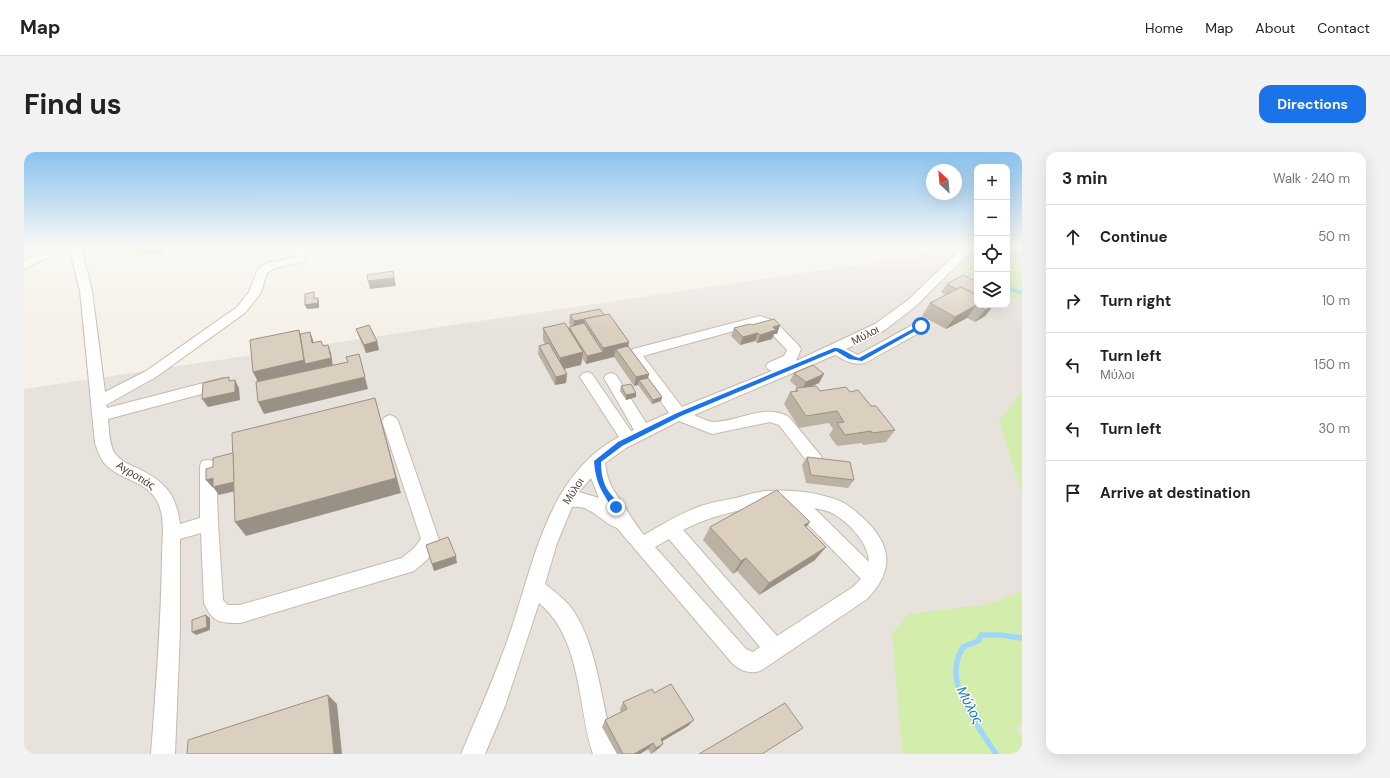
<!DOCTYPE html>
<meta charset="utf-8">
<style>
:root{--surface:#fff;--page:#f2f2f2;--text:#222;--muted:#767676;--line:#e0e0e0;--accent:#1a73e8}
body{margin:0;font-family:"DM Sans",sans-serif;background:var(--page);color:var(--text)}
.controls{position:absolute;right:12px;top:12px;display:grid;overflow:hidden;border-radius:8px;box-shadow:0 4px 16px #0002}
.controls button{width:36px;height:36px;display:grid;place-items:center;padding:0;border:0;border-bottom:1px solid var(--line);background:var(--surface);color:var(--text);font:20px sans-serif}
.compass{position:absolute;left:902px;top:12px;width:36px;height:36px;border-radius:50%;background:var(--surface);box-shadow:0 4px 16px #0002;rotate:334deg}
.stop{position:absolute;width:12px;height:12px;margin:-9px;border:3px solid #1a73e8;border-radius:50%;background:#fff}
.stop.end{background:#1a73e8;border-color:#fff;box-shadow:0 1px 4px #0008}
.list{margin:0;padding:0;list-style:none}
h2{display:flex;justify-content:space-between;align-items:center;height:52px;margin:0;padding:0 16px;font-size:17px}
h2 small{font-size:13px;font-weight:400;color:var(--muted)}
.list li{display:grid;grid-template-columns:26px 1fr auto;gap:12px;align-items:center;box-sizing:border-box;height:64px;padding:0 16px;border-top:1px solid var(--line)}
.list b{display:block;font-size:15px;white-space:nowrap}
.list p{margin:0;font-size:13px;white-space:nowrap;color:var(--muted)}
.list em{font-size:13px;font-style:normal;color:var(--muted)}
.icon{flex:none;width:22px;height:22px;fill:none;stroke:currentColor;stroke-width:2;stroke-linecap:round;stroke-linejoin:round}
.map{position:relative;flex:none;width:998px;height:602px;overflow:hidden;border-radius:12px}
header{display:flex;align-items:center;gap:24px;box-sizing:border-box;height:56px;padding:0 20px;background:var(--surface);border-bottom:1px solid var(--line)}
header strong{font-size:19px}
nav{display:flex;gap:22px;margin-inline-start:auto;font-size:14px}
.intro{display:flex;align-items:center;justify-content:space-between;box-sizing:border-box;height:96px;padding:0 24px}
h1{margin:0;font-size:28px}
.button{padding:10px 18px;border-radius:12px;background:var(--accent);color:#fff;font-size:14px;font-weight:700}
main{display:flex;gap:24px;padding:0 24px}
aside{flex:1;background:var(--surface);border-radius:12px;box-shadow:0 4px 16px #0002}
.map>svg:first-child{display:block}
</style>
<header>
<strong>Map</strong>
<nav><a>Home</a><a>Map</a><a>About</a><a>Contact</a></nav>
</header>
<div class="intro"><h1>Find us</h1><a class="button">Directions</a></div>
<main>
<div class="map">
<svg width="998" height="602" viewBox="0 0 998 602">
<rect width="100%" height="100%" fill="#f5f1e8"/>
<polygon fill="#e8e2dc" points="908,95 953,95 953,153 983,153 983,95 998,95 998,602 0,602 0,237 893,104"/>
<g fill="#d3edad">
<polygon points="983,95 998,95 998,151 983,143"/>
<polygon points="953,96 953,128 940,122 935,116 944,102"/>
<polygon points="998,239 998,342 975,269"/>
<polygon points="998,439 998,572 992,576 998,585 998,602 878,602 868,481 885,462 964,452"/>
</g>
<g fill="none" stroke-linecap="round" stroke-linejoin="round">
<g stroke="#9ed7f8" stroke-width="3.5">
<polyline points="983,101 998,103"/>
<polyline points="983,136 998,141"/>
</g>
<path stroke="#9ed7f8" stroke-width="5.5" d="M972,602c-14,-22 -41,-57 -40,-83 0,-9 3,-17 7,-24l15,-6 3,-6h20l21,3"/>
<defs>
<g id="minor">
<polygon points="29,95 43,95 41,97 0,117 0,109"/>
<path d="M45,95h12l11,44 13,101 41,-21 91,-64 12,-15 9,-23 9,-6 28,-6 5,-10h11l-8,15 -28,6 -8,5 -6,20 -16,20 -89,64 -50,28 1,3 116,-30 5,1 2,4 -2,4 -120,32c1,10 1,24 6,33 5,8 15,13 23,16 27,13 39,25 43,56l20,-6v-52l2,-5 6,-1 6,1 2,5 2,57 5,77 5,5h12l162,-47 12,-10 7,-9 -39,-118 3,-4 5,-2 5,2 3,4 41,119 -12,20 -13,11 -174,52c-20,0 -27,0 -36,-20l-3,-70 -21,6v92l-5,123h-24c5,-66 10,-131 11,-197 0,-17 4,-40 -5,-56 -11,-22 -42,-21 -55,-41 -3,-5 -5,-11 -7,-17l-15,-152z"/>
<path d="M939,95h12l-59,59 -31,24 -39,19 12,6 58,-32 5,-1 5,1 2,3 -2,3 -61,34c-11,3 -21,-3 -30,-8l-141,60c5,2 14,7 20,7 26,-1 51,-19 75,-5l32,39 2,4 -2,4 -6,2 -6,-2 -30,-39 -9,-3 -58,12 -33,-13 -53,27 -21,15c3,22 8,26 19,43 7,11 12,19 20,29 19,-11 37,-22 57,-29 12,-4 24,-6 35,-8 10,-3 20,-6 30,-7 24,-2 52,1 74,10 9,4 16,11 22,16 30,27 33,53 5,82l-105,71c-10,5 -22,1 -30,-7l-115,-135c-18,-7 -25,-23 -45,-21l-15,36 -12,41c9,7 18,14 25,22 30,40 30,102 47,148h-24c-16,-50 -11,-115 -54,-151l-34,103 -20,48h-24c17,-40 35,-80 49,-121 24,-70 37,-158 109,-196l-39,-60 2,-3 5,-2 5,2 39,57 3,-1 -30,-52 2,-3 5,-2 5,2 30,48 23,-10 -40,-57 4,-7 127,-33 15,5 24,25 2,3 -5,12 79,-37 33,-24zM735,172l6,3 22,23 -3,6 -16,7 -2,3 2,3 4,2 -90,36 -39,-51zM567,326l8,20 -20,-6zM752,353h13l72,74 -8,8 -76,49 -94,-106c24,-13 66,-24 93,-25zM790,356c5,1 11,2 16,4 17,8 39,31 39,50zM645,387l91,108 -7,5 -7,-3 -91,-102z"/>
</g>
</defs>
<use href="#minor" stroke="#c5bbac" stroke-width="2"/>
<use href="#minor" fill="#fff" fill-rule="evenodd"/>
</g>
<g fill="#bcb2a4">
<polygon points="56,95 97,95 93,99 59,99"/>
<polygon points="106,95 138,95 139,97 136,102 121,102 120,100 107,101 105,97"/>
<polygon points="939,123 953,153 970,153 961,164 951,170 943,166 922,177 898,164 906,151 922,143 917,140 923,132"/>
<polygon points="546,163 580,163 604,194 625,222 624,226 638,245 637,249 628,252 614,233 610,234 590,205 562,212 558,206 557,213 540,217 543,222 542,231 531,233 514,202 515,194 521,192 519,188 519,176 545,178 545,175 547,174 545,171"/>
<polygon points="728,173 756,173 753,182 750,182 748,187 733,191 731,189 716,193 707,184 710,176"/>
<polygon points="332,177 353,189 355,198 342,201 335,185"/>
<polygon points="770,221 795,231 787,234 796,239 826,240 847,254 871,278 862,290 839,293 838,291 813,294 805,283 809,277 805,271 775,276 760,252 766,240 771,240 772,236 774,236 766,229"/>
<polygon points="597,234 612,241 612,245 602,248 596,239"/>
<polygon points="783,305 830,328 824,336 782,331 778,313"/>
<polygon points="786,370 782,375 791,408 735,443 713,419 709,422 679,388 686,375"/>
<polygon points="402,393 433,411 410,419"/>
<polygon points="630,541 664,574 638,589 639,592 634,597 627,602 624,597 616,602 593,602 578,575 581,568 597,560 596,557 599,550"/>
</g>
<g fill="#999186">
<polygon points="90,95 97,95 93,99"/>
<polygon points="119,95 124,95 119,98 120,100 117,96"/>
<polygon points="135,95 138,95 139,97 136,102 133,98"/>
<polygon points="369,119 372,134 346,137 344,129"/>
<polygon points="294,146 295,150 295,156 283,157 281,153"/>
<polygon points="952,153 943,166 922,177 931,165"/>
<polygon points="969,153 970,153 961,164 951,170 961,158"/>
<polygon points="561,167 560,176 549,178 550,169"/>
<polygon points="756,173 753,182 750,182 748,187 733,191 736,183 749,175"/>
<polygon points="275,178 279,190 283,212 304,193 307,201 309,215 235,232 229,220"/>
<polygon points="286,180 289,188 291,199 288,191"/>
<polygon points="734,181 731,189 716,193 719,185"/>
<polygon points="353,189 355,198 342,201 340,193"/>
<polygon points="605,190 603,202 592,197 590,205 577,208 579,196"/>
<polygon points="559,200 557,213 535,218 536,206"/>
<polygon points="579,200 577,208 562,212 563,204"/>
<polygon points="335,202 344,237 240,262 234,250 341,225"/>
<polygon points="543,222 542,231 531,233 532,225"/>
<polygon points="625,222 623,230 615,228 614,233 610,234 612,225"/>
<polygon points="800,222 795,231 777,239 782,230"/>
<polygon points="211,228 215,236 216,248 184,255 178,247"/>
<polygon points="612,241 612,245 602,248 602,243"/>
<polygon points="638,245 637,249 628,252 629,248"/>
<polygon points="351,246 377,341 222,384 211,370"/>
<polygon points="213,300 220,337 195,343 189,335"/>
<polygon points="189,326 195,334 188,335 182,328"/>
<polygon points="786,370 775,384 780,373"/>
<polygon points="802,395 791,408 735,443 745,431"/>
<polygon points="432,404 433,411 410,419 408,412"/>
<polygon points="722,406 713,419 709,422 717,409"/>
<polygon points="182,463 186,466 186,478 172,483 168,480"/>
<polygon points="304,543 313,552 318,602 310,602"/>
<polygon points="670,568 664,574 632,593 637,587"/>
<polygon points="629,591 624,597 616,602 610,602"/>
<polygon points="639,592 634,597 627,602 632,596"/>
</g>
<g fill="#dbcfbf" stroke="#999186">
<polygon points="106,95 119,95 117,96 105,97"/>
<polygon points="121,95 135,95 133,98 119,98"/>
<polygon points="369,119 370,126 344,129 343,123"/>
<polygon points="939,123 953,130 953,143 937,135 932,137 923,132"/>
<polygon points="937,135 953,143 953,153 969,153 961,158 952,153 931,165 906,151"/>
<polygon points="290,140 290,146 294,146 294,151 281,153 281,142"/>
<polygon points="576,157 580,163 550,169 546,163"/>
<polygon points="585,162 605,190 579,196 560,167"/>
<polygon points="750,167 756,173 749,175 752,178 736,183 734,181 719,185 710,176 726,172 728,173"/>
<polygon points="541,171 559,200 536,206 519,176"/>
<polygon points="560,171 579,200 563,204 545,175"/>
<polygon points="345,173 353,189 340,193 332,177"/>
<polygon points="275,178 280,208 229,220 226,188"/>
<polygon points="286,180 288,191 297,189 299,194 304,193 307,206 281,212 276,182"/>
<polygon points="525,191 543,222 532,225 515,194"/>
<polygon points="604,194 625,222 612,225 592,197"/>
<polygon points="335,202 341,225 234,250 232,230 324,210 322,205"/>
<polygon points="789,213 800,222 782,230 770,221"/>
<polygon points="205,225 205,229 211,228 211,240 178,247 179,231"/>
<polygon points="624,226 638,245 629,248 615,228"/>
<polygon points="607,232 612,241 602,243 597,234"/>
<polygon points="792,234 796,239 822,235 826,240 834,238 847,254 852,254 871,278 848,281 847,279 821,283 813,271 820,270 813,259 782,264 766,240 774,239 772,236"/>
<polygon points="351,246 372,326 211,370 208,281"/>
<polygon points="209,301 210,330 189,335 189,326 182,328 182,317 189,315 189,306"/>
<polygon points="783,305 826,310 830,328 787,323"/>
<polygon points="753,338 786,370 780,373 802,395 745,431 722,406 717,409 686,375"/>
<polygon points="424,385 432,404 408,412 402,393"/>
<polygon points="182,463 183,475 168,480 168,468"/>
<polygon points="647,532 670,568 637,587 639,592 632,596 629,591 610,602 599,602 581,568 603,557 599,550 628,537 630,541"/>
<polygon points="304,543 310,602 163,602 164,588"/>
<polygon points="761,551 779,576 738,602 675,602"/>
</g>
<linearGradient id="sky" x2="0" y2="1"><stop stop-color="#8ac2ee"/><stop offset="0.53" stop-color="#faf9f5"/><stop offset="1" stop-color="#faf9f5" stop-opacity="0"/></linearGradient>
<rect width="998" height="179" fill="url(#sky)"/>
<path fill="#1a73e8" d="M896,173l4,1 -62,35 -13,-2 -13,-8 -155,65 -59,30 -21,16c0,8 1,17 5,25 3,7 14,15 12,22h-5c-12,-19 -17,-25 -19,-48l24,-19 59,-29 157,-65c8,-1 17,8 25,10z"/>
<g text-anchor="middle" stroke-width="3" stroke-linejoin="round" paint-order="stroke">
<g font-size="11" fill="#4a4135" stroke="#fff">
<text transform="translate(841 183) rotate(-27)" y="4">Μύλοι</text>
<text transform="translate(112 323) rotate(32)" y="4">Αγροτιάς</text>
<text transform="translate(549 339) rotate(-57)" y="4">Μύλοι</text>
</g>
<g font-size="14" font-style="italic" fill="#2179af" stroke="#fff">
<text transform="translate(946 553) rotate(63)" y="5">Μύλος</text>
</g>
</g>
</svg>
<div class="controls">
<button>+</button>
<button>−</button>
<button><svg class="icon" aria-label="locate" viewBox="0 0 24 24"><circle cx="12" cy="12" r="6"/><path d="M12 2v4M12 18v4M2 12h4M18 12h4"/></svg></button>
<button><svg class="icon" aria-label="layers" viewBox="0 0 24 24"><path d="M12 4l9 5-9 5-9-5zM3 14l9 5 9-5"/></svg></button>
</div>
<svg class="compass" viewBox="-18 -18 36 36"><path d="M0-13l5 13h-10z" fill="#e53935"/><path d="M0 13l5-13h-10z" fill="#767676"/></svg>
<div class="stop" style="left:897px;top:174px"></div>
<div class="stop end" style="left:592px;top:355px"></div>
</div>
<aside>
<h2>3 min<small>Walk · 240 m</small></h2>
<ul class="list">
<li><svg class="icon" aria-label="ahead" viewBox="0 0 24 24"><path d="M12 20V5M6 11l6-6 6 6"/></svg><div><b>Continue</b></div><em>50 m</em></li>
<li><svg class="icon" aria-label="right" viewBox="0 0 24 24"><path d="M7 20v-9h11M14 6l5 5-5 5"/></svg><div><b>Turn right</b></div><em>10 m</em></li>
<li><svg class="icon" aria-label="left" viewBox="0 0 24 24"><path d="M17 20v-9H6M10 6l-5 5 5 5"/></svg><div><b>Turn left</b><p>Μύλοι</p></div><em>150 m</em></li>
<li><svg class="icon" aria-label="left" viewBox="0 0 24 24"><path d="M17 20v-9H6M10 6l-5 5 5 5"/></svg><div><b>Turn left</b></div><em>30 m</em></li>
<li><svg class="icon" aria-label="arrive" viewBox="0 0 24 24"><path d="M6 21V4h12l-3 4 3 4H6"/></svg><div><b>Arrive at destination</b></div></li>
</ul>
</aside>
</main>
